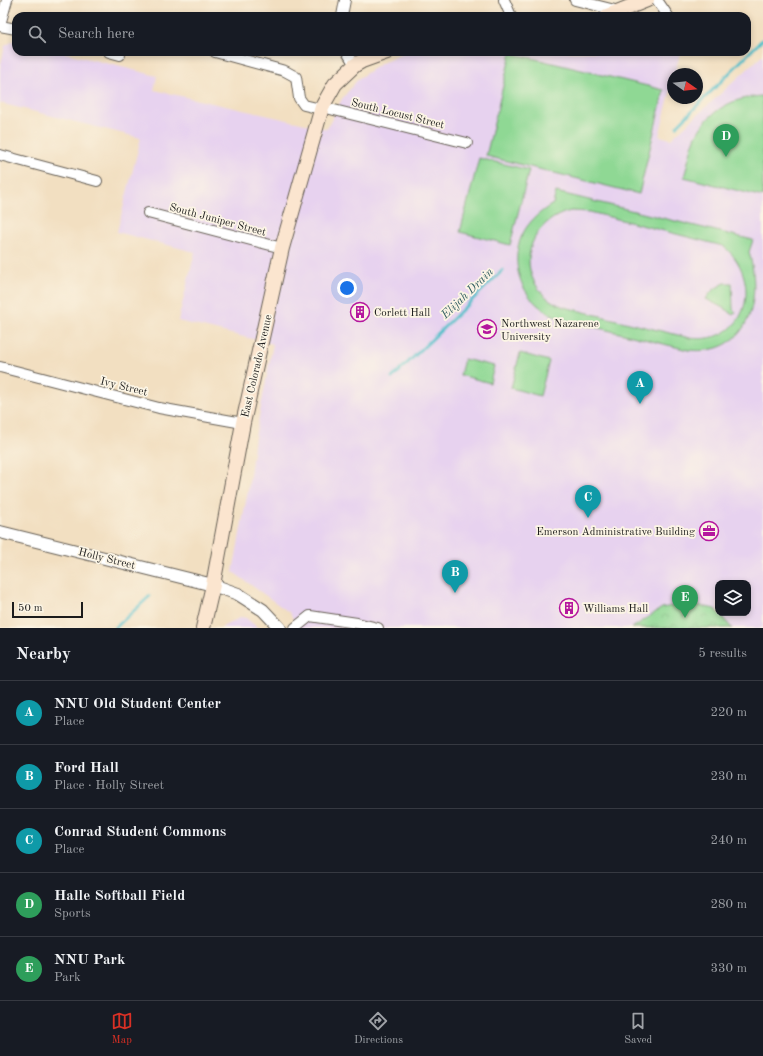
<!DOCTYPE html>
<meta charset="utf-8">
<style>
:root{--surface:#171b24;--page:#20242c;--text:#f1f3f6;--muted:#9ea1a6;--line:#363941;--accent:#d93025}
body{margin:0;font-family:"Old Standard TT",serif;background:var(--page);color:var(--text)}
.controls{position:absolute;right:12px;bottom:12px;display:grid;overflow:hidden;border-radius:8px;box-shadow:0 2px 6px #0003}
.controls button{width:36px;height:36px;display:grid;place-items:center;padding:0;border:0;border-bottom:1px solid var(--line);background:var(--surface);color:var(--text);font:20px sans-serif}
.compass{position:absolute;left:667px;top:68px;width:36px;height:36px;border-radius:50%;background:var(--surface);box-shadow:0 2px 6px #0003;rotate:104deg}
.scale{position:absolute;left:12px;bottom:10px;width:71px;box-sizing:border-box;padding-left:4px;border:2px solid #1c1c1c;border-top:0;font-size:11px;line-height:14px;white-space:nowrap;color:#1c1c1c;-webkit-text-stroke:3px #fcf5e5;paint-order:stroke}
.you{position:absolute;left:347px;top:288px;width:14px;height:14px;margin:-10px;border:3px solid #fff;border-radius:50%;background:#1a73e8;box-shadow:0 0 0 6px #1a73e833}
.badge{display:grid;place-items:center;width:26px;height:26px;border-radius:50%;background:var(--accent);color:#fff;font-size:13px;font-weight:700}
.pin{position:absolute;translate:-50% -33px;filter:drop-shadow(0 1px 2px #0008)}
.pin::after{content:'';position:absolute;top:21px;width:14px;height:12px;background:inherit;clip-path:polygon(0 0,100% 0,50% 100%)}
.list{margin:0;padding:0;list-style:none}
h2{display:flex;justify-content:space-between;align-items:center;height:52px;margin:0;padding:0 16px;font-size:17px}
h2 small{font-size:13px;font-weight:400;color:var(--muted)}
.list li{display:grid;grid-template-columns:26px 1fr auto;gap:12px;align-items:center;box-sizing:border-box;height:64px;padding:0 16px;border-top:1px solid var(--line)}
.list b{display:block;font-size:15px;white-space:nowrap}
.list p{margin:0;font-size:13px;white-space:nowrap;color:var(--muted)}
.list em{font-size:13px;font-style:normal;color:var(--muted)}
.icon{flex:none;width:22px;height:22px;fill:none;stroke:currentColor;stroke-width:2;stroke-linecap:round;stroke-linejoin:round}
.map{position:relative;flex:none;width:763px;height:628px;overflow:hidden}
.search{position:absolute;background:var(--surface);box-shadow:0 2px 6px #0003;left:12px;right:12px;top:12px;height:44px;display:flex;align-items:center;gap:10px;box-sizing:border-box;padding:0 14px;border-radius:12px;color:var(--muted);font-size:15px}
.sheet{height:372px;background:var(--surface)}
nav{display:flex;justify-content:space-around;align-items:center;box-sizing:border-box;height:56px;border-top:1px solid var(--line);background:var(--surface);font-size:11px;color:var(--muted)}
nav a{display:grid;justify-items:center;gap:2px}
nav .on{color:var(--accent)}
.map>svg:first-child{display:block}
</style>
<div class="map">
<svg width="763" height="628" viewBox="0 0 763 628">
<defs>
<pattern id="park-crowns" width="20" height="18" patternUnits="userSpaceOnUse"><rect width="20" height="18" fill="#8fd894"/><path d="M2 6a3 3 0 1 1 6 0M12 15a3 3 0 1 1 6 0" fill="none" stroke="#7bb97f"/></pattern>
</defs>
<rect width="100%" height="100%" fill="#fcf5e5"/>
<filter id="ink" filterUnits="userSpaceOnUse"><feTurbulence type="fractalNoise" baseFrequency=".025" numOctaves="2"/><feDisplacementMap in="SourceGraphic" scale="8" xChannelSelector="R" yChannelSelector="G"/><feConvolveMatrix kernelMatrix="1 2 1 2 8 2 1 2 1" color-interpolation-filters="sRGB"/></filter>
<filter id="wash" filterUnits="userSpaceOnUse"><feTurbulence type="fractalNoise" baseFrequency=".012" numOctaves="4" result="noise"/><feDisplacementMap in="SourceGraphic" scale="16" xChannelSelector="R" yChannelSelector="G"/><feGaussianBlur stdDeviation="0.9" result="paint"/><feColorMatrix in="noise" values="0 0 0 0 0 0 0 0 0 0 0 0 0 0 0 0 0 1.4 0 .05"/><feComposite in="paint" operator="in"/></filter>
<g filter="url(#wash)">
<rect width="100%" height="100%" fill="#f2dfc1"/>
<g fill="#e7d2ef" fill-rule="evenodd">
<path d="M15,40l1,1v11h46l95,24 -3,14 173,39 15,-30 17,-21 23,-15 23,-10 7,-1h268l-5,22h-2v7l-14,55 12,3 92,-84v573h-465l-8,-15 -57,-41 15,-82 7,-52 18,-94 -95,-23 17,-69 -78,-20 24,-94 -141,-35v-35l5,-22zM718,583h30v30h-30z"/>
<polygon points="241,617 246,618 258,628 221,628"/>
</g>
<polygon fill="url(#park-crowns)" stroke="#567a58" points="688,603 715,609 732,628 632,628 662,608"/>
<g fill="#8fd894" stroke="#567a58" fill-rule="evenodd">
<polygon points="511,53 664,90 639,194 486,156"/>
<path d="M763,96v101l-79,-20c4,-13 6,-27 11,-39 13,-28 39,-41 68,-42z"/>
<polygon points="479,158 529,170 510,245 460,232"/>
<path d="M556,192l197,48 -4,12c14,50 -1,105 -61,98 -25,-6 -51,-13 -77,-19 -19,-5 -40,-7 -58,-16 -24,-11 -38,-35 -36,-61 2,-23 17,-39 36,-50zM571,211l19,1 133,34c40,31 27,100 -33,92l-126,-31c-7,-3 -14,-6 -19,-11 -31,-30 -14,-76 26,-85z"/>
<path d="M725,283h7l1,26 3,4 -4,2 -3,-4 -23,-12c5,-9 11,-12 19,-16z"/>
<polygon points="520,353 549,361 540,396 511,388"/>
<polygon points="464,359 494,366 490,383 460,375"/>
</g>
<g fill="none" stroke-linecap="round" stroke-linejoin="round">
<g stroke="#52c0cb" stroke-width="3">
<polyline points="677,126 763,39"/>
<polyline points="392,378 503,270"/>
<polyline points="115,628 150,596"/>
</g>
</g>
</g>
<g filter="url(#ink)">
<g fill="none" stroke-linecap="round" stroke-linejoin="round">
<defs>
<g id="minor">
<polyline points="504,0 511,16"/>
<polyline points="575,0 619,11"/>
<polyline points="657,0 668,16"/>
<polyline points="342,16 345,0"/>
<polyline points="0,25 7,0"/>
<polyline points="0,26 16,29"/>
<polyline points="109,52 120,55"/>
<polyline points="215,52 285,71 296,77 299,98 304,105 321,109"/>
<polyline points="347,52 355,65"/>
<polyline points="322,107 467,143"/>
<polyline points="0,155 97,181"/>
<polyline points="148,213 282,248"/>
<polyline points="0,367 159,408 243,423"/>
<polyline points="295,628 310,616 357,623 378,628"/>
</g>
<polyline id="tertiary" points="0,532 213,585 238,594 263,610 280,628"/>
<g id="secondary">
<polyline points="607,16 647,0"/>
<polyline points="203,628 213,585 243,423 282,248 322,107 335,84 355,65 362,61 387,52"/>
</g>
</defs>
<use href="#minor" stroke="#676056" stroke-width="12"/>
<use href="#tertiary" stroke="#676056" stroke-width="14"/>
<use href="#secondary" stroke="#676056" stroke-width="16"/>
<use href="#minor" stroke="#fff" stroke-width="10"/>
<use href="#tertiary" stroke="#fff" stroke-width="12"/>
<use href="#secondary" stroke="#fbe5cf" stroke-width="14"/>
</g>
</g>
<defs>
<symbol id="building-ring" viewBox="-11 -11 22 22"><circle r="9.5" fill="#fcf5e5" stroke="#b5179e" stroke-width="1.5"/><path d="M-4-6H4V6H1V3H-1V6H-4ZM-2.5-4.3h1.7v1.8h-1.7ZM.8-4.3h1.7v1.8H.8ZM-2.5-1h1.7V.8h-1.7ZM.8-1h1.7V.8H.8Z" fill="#b5179e"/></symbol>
<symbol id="university-ring" viewBox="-11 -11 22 22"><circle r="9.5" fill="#fcf5e5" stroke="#b5179e" stroke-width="1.5"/><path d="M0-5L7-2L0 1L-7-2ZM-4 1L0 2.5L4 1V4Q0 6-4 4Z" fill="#b5179e"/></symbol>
<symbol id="office-ring" viewBox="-11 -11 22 22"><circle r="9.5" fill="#fcf5e5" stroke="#b5179e" stroke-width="1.5"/><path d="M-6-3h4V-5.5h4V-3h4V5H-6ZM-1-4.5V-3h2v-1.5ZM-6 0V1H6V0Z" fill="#b5179e"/></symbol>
</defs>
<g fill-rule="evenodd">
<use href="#building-ring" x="349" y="301" width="22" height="22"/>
<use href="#university-ring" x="476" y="318" width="22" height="22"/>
<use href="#office-ring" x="698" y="520" width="22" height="22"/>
<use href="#building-ring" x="558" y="597" width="22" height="22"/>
</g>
<g text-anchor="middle" stroke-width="3.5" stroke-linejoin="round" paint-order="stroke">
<g font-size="11" fill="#1c1c1c" stroke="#fcf5e5">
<text transform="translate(398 113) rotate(14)" y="4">South Locust Street</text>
<text transform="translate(218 219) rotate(15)" y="4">South Juniper Street</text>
<text transform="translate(256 366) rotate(-77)" y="4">East Colorado Avenue</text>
<text transform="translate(124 386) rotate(14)" y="4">Ivy Street</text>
<text transform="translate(107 558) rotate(14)" y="4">Holly Street</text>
</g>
<g font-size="11" fill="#1c1c1c" stroke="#fcf5e5" text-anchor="start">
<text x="374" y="316">Corlett Hall</text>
<text x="501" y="327">Northwest Nazarene<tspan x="501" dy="13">University</tspan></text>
<text x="695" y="535" text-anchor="end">Emerson Administrative Building</text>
<text x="583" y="612">Williams Hall</text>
</g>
<g font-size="12" font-style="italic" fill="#325e62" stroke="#fcf5e5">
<text transform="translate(467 293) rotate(-44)" y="4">Elijah Drain</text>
</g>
</g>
</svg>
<div class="controls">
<button><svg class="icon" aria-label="layers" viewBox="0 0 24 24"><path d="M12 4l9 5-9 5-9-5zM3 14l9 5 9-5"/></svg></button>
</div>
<svg class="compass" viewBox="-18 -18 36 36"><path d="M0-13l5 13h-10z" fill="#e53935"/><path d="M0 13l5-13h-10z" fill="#9ea1a6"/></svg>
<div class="scale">50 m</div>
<div class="you"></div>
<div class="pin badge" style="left:640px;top:404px;background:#0f9aa8">A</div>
<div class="pin badge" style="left:455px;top:593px;background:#0f9aa8">B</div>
<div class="pin badge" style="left:588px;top:518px;background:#0f9aa8">C</div>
<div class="pin badge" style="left:726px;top:157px;background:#2e9e5b">D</div>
<div class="pin badge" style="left:685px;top:618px;background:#2e9e5b">E</div>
<div class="search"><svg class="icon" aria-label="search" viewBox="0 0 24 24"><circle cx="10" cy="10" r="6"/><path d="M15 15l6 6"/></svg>Search here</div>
</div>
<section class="sheet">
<h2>Nearby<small>5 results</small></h2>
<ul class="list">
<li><span class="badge" style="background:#0f9aa8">A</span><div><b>NNU Old Student Center</b><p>Place</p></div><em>220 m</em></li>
<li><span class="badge" style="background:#0f9aa8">B</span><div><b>Ford Hall</b><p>Place · Holly Street</p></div><em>230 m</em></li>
<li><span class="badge" style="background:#0f9aa8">C</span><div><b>Conrad Student Commons</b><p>Place</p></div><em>240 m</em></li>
<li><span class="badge" style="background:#2e9e5b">D</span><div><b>Halle Softball Field</b><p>Sports</p></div><em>280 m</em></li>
<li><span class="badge" style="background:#2e9e5b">E</span><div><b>NNU Park</b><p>Park</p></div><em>330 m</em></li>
</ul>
</section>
<nav>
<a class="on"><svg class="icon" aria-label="map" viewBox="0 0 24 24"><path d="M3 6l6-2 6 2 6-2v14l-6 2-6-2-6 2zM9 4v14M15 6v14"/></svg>Map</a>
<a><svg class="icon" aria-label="directions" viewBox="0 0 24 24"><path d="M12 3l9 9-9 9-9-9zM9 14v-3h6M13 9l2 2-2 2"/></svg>Directions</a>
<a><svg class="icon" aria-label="saved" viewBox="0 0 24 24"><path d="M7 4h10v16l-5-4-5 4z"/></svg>Saved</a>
</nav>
